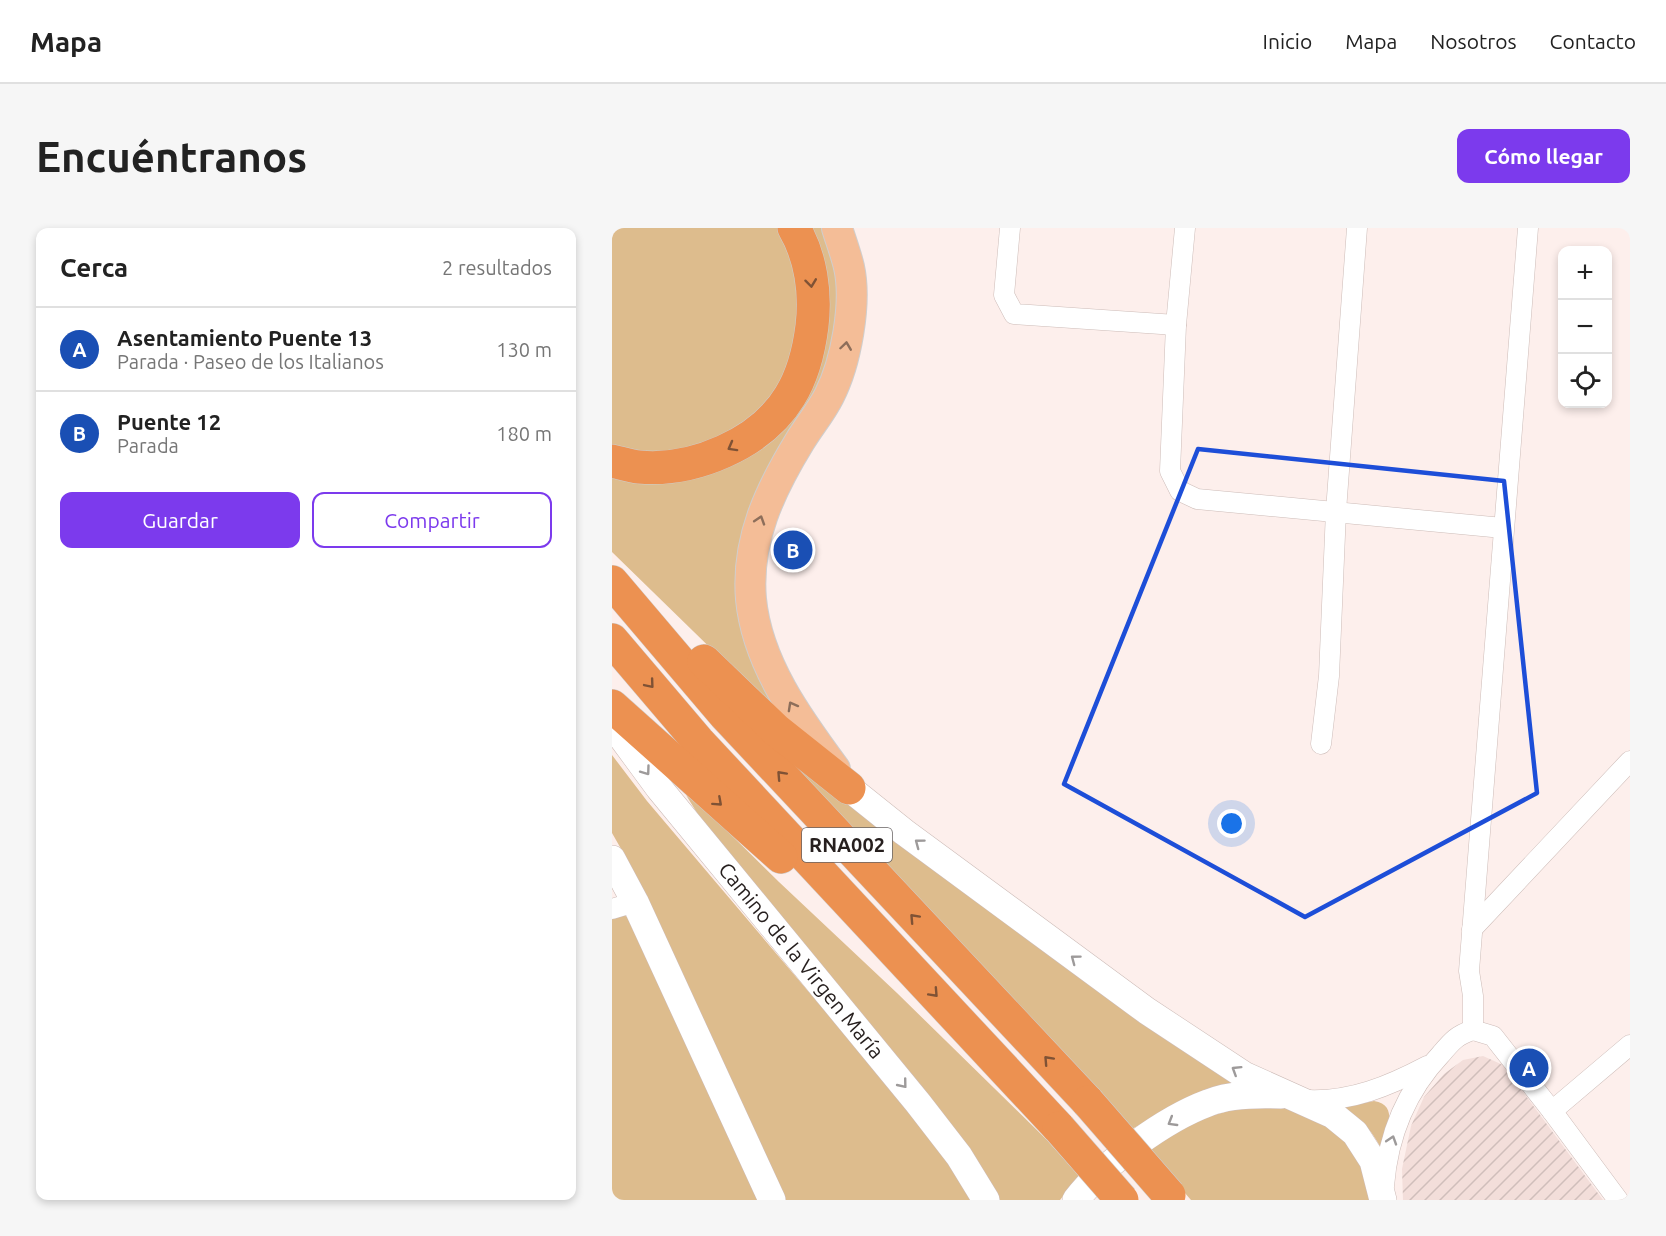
<!DOCTYPE html>
<html lang="es">
<meta charset="utf-8">
<style>
:root{--surface:#fff;--page:#f6f6f6;--text:#222;--muted:#767676;--line:#e0e0e0;--accent:#7c3aed}
body{margin:0;font-family:Ubuntu,sans-serif;background:var(--page);color:var(--text)}
.controls{position:absolute;right:18px;top:18px;display:grid;overflow:hidden;border-radius:12px;box-shadow:0 3px 9px #0003}
.controls button{width:54px;height:54px;display:grid;place-items:center;padding:0;border:0;border-bottom:2px solid var(--line);background:var(--surface);color:var(--text);font:30px sans-serif}
.you{position:absolute;left:620px;top:596px;width:21px;height:21px;margin:-15px;border:4px solid #fff;border-radius:50%;background:#1a73e8;box-shadow:0 0 0 9px #1a73e833}
.badge{display:grid;place-items:center;width:39px;height:39px;border-radius:50%;background:var(--accent);color:#fff;font-size:20px;font-weight:700}
.pin{position:absolute;translate:-50% -50%;border:3px solid #fff;box-shadow:0 2px 6px #0006}
.list{margin:0;padding:0;list-style:none}
h2{display:flex;justify-content:space-between;align-items:center;height:78px;margin:0;padding:0 24px;font-size:26px}
h2 small{font-size:20px;font-weight:400;color:var(--muted)}
.list li{display:grid;grid-template-columns:39px 1fr auto;gap:18px;align-items:center;box-sizing:border-box;height:84px;padding:0 24px;border-top:2px solid var(--line)}
.list b{display:block;font-size:22px;white-space:nowrap}
.list p{margin:0;font-size:20px;white-space:nowrap;color:var(--muted)}
.list em{font-size:20px;font-style:normal;color:var(--muted)}
.actions{display:flex;gap:12px;padding:18px 24px}
.actions a{flex:1;padding:14px 0;border:2px solid var(--accent);border-radius:12px;text-align:center;font-size:21px;color:var(--accent)}
.actions .main{background:var(--accent);color:#fff}
.icon{flex:none;width:33px;height:33px;fill:none;stroke:currentColor;stroke-width:2;stroke-linecap:round;stroke-linejoin:round}
.map{position:relative;flex:none;width:1018px;height:972px;overflow:hidden;border-radius:12px}
header{display:flex;align-items:center;gap:36px;box-sizing:border-box;height:84px;padding:0 30px;background:var(--surface);border-bottom:2px solid var(--line)}
header strong{font-size:28px}
nav{display:flex;gap:33px;margin-inline-start:auto;font-size:21px}
.intro{display:flex;align-items:center;justify-content:space-between;box-sizing:border-box;height:144px;padding:0 36px}
h1{margin:0;font-size:42px}
.button{padding:15px 27px;border-radius:12px;background:var(--accent);color:#fff;font-size:21px;font-weight:700}
main{display:flex;gap:36px;padding:0 36px}
aside{flex:1;background:var(--surface);border-radius:12px;box-shadow:0 3px 9px #0003}
.map>svg:first-child{display:block}
</style>
<header>
<strong>Mapa</strong>
<nav><a>Inicio</a><a>Mapa</a><a>Nosotros</a><a>Contacto</a></nav>
</header>
<div class="intro"><h1>Encuéntranos</h1><a class="button">Cómo llegar</a></div>
<main>
<aside>
<h2>Cerca<small>2 resultados</small></h2>
<ul class="list">
<li><span class="badge" style="background:#1a4fb4">A</span><div><b>Asentamiento Puente 13</b><p>Parada · Paseo de los Italianos</p></div><em>130 m</em></li>
<li><span class="badge" style="background:#1a4fb4">B</span><div><b>Puente 12</b><p>Parada</p></div><em>180 m</em></li>
</ul>
<div class="actions"><a class="main">Guardar</a><a>Compartir</a></div>
</aside>
<div class="map">
<svg width="1018" height="972" viewBox="0 0 1018 972">
<defs>
<pattern id="industrial-furrows" width="10" height="10" patternUnits="userSpaceOnUse" patternTransform="scale(1.5)"><rect width="10" height="10" fill="#f3deda"/><path d="M-1 1l2-2M0 10L10 0M9 11l2-2" fill="none" stroke="#d0bebb"/></pattern>
</defs>
<rect width="100%" height="100%" fill="#fdefec"/>
<polygon fill="url(#industrial-furrows)" points="871,828 891,837 991,972 791,972 790,941 799,898 812,869 832,846 851,832"/>
<g fill="#ddbc8d">
<polygon points="0,0 169,0 189,48 180,136 149,187 84,225 0,225"/>
<polygon points="195,0 211,0 226,40 222,127 132,305 169,476 162,482 0,324 0,241 24,246 183,175"/>
<path d="M146,501c92,73 184,145 278,215 63,48 125,97 195,135l1,5 -54,21 -48,25z"/>
<polygon points="0,527 35,573 296,881 335,932 360,972 173,972 16,633 0,605"/>
<polygon points="74,567 98,586 167,654 285,765 434,911 467,948 448,972 387,972 90,593"/>
<polygon points="12,687 15,689 146,972 0,972 0,689"/>
<path d="M762,873c26,4 12,31 7,47 -11,-20 -19,-28 -38,-41z"/>
<polygon points="634,878 676,879 708,892 732,910 750,935 759,972 579,972 536,923 581,893"/>
</g>
<g fill="none" stroke-linecap="round" stroke-linejoin="round">
<defs>
<g id="street">
<polyline points="398,0 392,67 402,86 564,97"/>
<polyline points="573,0 564,97 558,243 568,263 585,271 891,300"/>
<polyline points="709,516 717,448 724,283 745,0"/>
<polyline points="0,681 23,674"/>
<polyline points="860,701 1018,533"/>
<polyline points="861,802 861,768 857,743 916,0"/>
<polyline points="861,802 881,808 940,883 1006,972"/>
<path d="M695,872c44,2 82,-14 120,-34"/>
<polyline points="940,883 1018,817"/>
<path d="M772,958c4,-51 22,-95 57,-132 11,-13 16,-19 32,-24"/>
</g>
<g id="secondary">
<path id="s1" d="M0,496l47,64 259,315 41,53 27,44"/>
<polyline points="237,560 292,604 535,783 632,847 721,887 743,905 761,933 771,972"/>
<polyline points="0,631 23,674 160,972"/>
<path d="M464,972c28,-37 89,-81 132,-97 22,-9 49,-9 73,-8"/>
</g>
<path id="primary" d="M223,541c-37,-50 -78,-106 -84,-170 -5,-59 19,-109 49,-158 9,-15 21,-29 29,-45 17,-33 28,-93 20,-129 -3,-13 -8,-26 -12,-39"/>
<g id="highway">
<path d="M0,233c9,2 18,5 27,6 54,5 122,-23 151,-71 13,-21 19,-46 22,-70 4,-33 -1,-69 -18,-98"/>
<polyline points="0,354 113,487 476,874"/>
<polyline points="0,412 86,513 447,900"/>
<polyline points="92,433 164,502 237,560"/>
<polyline points="0,478 169,629"/>
</g>
</defs>
<use href="#street" stroke="#cdbcb8" stroke-width="21"/>
<use href="#secondary" stroke="#cdbcb8" stroke-width="28"/>
<use href="#primary" stroke="#cfcece" stroke-width="32"/>
<use href="#highway" stroke="#cfcece" stroke-width="34"/>
<use href="#street" stroke="#fff" stroke-width="20"/>
<use href="#secondary" stroke="#fff" stroke-width="27"/>
<use href="#primary" stroke="#f4bd97" stroke-width="30"/>
<use href="#highway" stroke="#ec9151" stroke-width="33"/>
<defs>
<g id="highway-bridge">
<polyline points="476,874 557,967"/>
<polyline points="447,900 510,972"/>
</g>
</defs>
<use href="#highway-bridge" stroke="#cfcece" stroke-width="34" stroke-linecap="butt"/>
<use href="#highway-bridge" stroke="#ec9151" stroke-width="33"/>
</g>
<defs><path id="oneway-chevron" d="M-2-3.5L2.5 0L-2 3.5" fill="none" stroke-width="1.6" stroke-linecap="round" stroke-linejoin="round" transform="scale(1.5)"/></defs>
<g stroke="#7f5235">
<use href="#oneway-chevron" transform="translate(199 55) rotate(83)"/>
<use href="#oneway-chevron" transform="translate(120 219) rotate(151)"/>
<use href="#oneway-chevron" transform="translate(38 456) rotate(50)"/>
<use href="#oneway-chevron" transform="translate(169 547) rotate(-133)"/>
<use href="#oneway-chevron" transform="translate(106 574) rotate(42)"/>
<use href="#oneway-chevron" transform="translate(302 690) rotate(-133)"/>
<use href="#oneway-chevron" transform="translate(322 765) rotate(47)"/>
<use href="#oneway-chevron" transform="translate(436 832) rotate(-133)"/>
</g>
<g stroke="#8d6e5a">
<use href="#oneway-chevron" transform="translate(234 118) rotate(-82)"/>
<use href="#oneway-chevron" transform="translate(148 292) rotate(-72)"/>
<use href="#oneway-chevron" transform="translate(180 478) rotate(-119)"/>
</g>
<g stroke="#9d9a9a">
<use href="#oneway-chevron" transform="translate(34 543) rotate(54)"/>
<use href="#oneway-chevron" transform="translate(307 615) rotate(-143)"/>
<use href="#oneway-chevron" transform="translate(463 731) rotate(-143)"/>
<use href="#oneway-chevron" transform="translate(624 842) rotate(-148)"/>
<use href="#oneway-chevron" transform="translate(291 856) rotate(51)"/>
<use href="#oneway-chevron" transform="translate(560 894) rotate(149)"/>
<use href="#oneway-chevron" transform="translate(780 912) rotate(-72)"/>
</g>
<path fill="none" stroke="#1d4ed8" stroke-width="4.5" stroke-linejoin="round" d="M586,221l306,32 33,312 -232,124 -241,-133z"/>
<g text-anchor="middle" stroke-width="4.5" stroke-linejoin="round" paint-order="stroke">
<rect fill="#fff" stroke="#676262" stroke-width="1.5" x="190" y="600" width="90" height="34" rx="4.5"/>
<g font-size="20" font-weight="bold" fill="#261f1e">
<text x="235" y="624">RNA002</text>
</g>
<g font-size="21" fill="#261f1e" stroke="#fff">
<text dy="7" stroke="none"><textPath href="#s1" startOffset="303">Camino de la Virgen María</textPath></text>
</g>
</g>
</svg>
<div class="controls">
<button>+</button>
<button>−</button>
<button><svg class="icon" aria-label="locate" viewBox="0 0 24 24"><circle cx="12" cy="12" r="6"/><path d="M12 2v4M12 18v4M2 12h4M18 12h4"/></svg></button>
</div>
<div class="you"></div>
<div class="pin badge" style="left:917px;top:840px;background:#1a4fb4">A</div>
<div class="pin badge" style="left:181px;top:322px;background:#1a4fb4">B</div>
</div>
</main>
